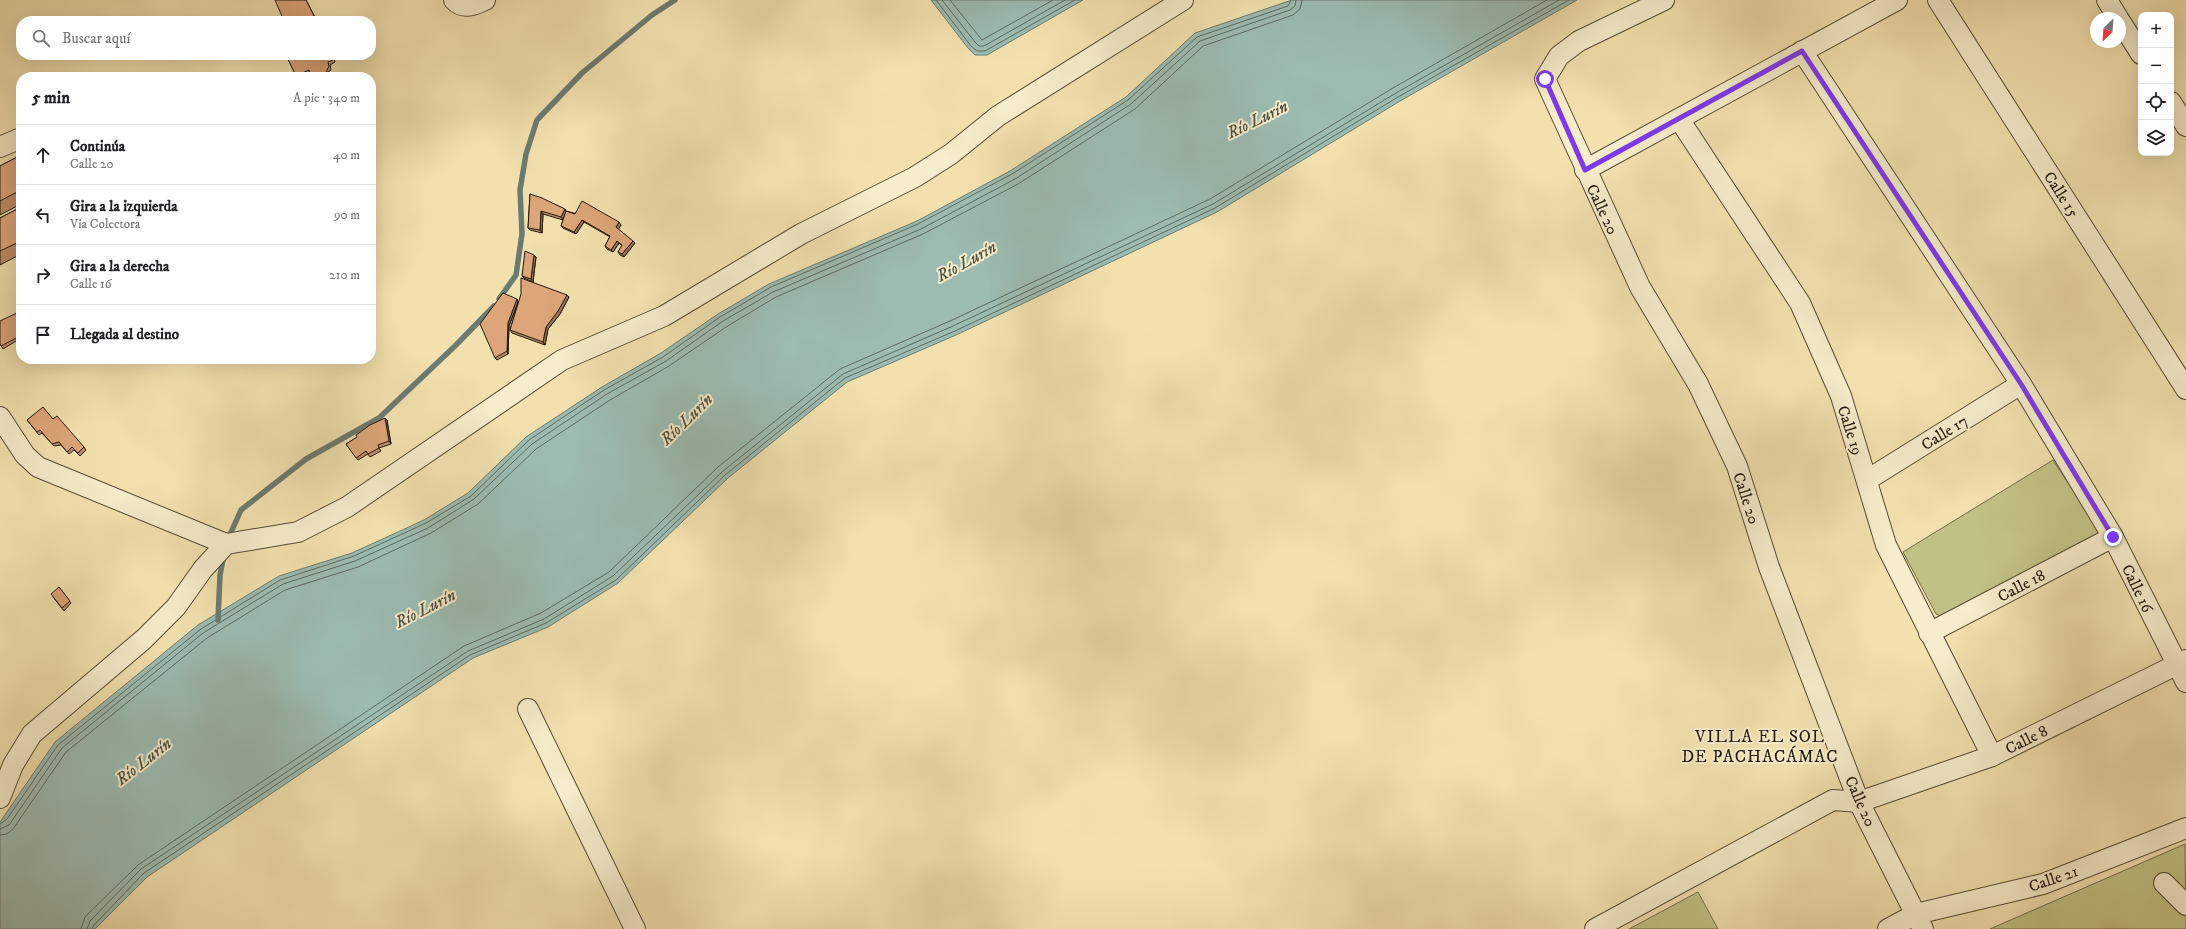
<!DOCTYPE html>
<html lang="es">
<meta charset="utf-8">
<style>
:root{--surface:#fff;--page:#f6f6f6;--text:#202124;--muted:#757577;--line:#e0e0e0}
body{margin:0;font-family:"IM FELL DW Pica",serif;background:var(--page);color:var(--text)}
.controls{position:absolute;right:12px;top:12px;display:grid;overflow:hidden;border-radius:8px;box-shadow:0 4px 16px #0002}
.controls button{width:36px;height:36px;display:grid;place-items:center;padding:0;border:0;border-bottom:1px solid var(--line);background:var(--surface);color:var(--text);font:20px sans-serif}
.compass{position:absolute;left:2090px;top:12px;width:36px;height:36px;border-radius:50%;background:var(--surface);box-shadow:0 4px 16px #0002;rotate:205deg}
.stop{position:absolute;width:12px;height:12px;margin:-9px;border:3px solid #7c3aed;border-radius:50%;background:#fff}
.stop.end{background:#7c3aed;border-color:#fff;box-shadow:0 1px 4px #0008}
.list{margin:0;padding:0;list-style:none}
h2{display:flex;justify-content:space-between;align-items:center;height:52px;margin:0;padding:0 16px;font-size:17px}
h2 small{font-size:13px;font-weight:400;color:var(--muted)}
.list li{display:grid;grid-template-columns:26px 1fr auto;gap:12px;align-items:center;box-sizing:border-box;height:60px;padding:0 16px;border-top:1px solid var(--line)}
.list b{display:block;font-size:15px;white-space:nowrap}
.list p{margin:0;font-size:13px;white-space:nowrap;color:var(--muted)}
.list em{font-size:13px;font-style:normal;color:var(--muted)}
.icon{flex:none;width:22px;height:22px;fill:none;stroke:currentColor;stroke-width:2;stroke-linecap:round;stroke-linejoin:round}
.map{position:relative;flex:none;width:2186px;height:929px;overflow:hidden}
.search{position:absolute;background:var(--surface);box-shadow:0 4px 16px #0002;left:16px;top:16px;width:360px;height:44px;display:flex;align-items:center;gap:10px;box-sizing:border-box;padding:0 14px;border-radius:16px;color:var(--muted);font-size:15px}
.panel{position:absolute;background:var(--surface);box-shadow:0 4px 16px #0002;left:16px;top:72px;width:360px;height:292px;border-radius:16px}
.map>svg:first-child{display:block}
</style>
<div class="map">
<svg width="2186" height="929" viewBox="0 0 2186 929">
<rect width="100%" height="100%" fill="#f2e1af"/>
<filter id="stains"><feTurbulence type="fractalNoise" baseFrequency=".005" numOctaves="4"/><feColorMatrix values="0 0 0 0 .2 0 0 0 0 .09 0 0 0 0 .02 0 0 0 .5 -.17"/></filter>
<radialGradient id="worn" r=".72"><stop offset=".6" stop-color="#630" stop-opacity="0"/><stop offset="1" stop-color="#630" stop-opacity=".3"/></radialGradient>
<g fill="#c2c185" stroke="#726d49">
<polygon points="2053,460 2101,533 1944,617 1936,614 1903,552"/>
<polygon points="2185,844 2186,929 1990,929"/>
<polygon points="1698,892 1718,929 1629,929"/>
</g>
<g fill="#9cbcb2" stroke="#6b7b70">
<polygon points="931,0 1083,0 987,55 975,55 968,48"/>
<polygon points="1292,0 1577,0 1400,101 1217,212 956,335 847,382 728,478 618,583 548,627 473,658 147,877 95,929 0,929 0,822 55,742 198,625 279,576 352,553 424,520 468,493 526,437 602,387 661,353 718,314 769,284 917,221 1010,171 1126,97 1195,33"/>
</g>
<g fill="none" stroke-linecap="round" stroke-linejoin="round">
<g stroke="#5e6a60" stroke-width="1">
<polyline points="936,0 971,46 977,51 985,51 1075,0"/>
<polyline points="942,0 975,42 979,46 984,46 1065,0"/>
<polyline points="950,0 982,40 1053,0"/>
<polyline points="0,824 7,819 58,745 201,629 280,580 354,556 426,523 471,496 529,440 604,390 663,357 720,317 771,287 918,224 1012,174 1128,100 1197,37 1288,6 1291,0"/>
<polyline points="0,829 9,825 62,748 203,633 283,584 355,561 428,528 474,499 532,444 607,394 666,361 723,321 773,292 921,229 1015,179 1131,104 1200,41 1290,10 1295,6 1296,0"/>
<polyline points="0,835 7,834 13,829 66,752 207,638 285,590 358,567 431,533 478,504 536,449 610,400 669,366 726,327 776,297 923,234 1018,184 1135,109 1203,46 1293,15 1300,9 1302,0"/>
<polyline points="81,929 85,917 138,865 464,646 541,613 609,572 718,467 840,369 950,321 1210,199 1393,88 1547,0"/>
<polyline points="87,929 90,921 141,869 468,651 544,619 613,576 722,472 843,374 953,326 1213,204 1396,93 1559,0"/>
<polyline points="92,929 94,925 144,873 470,655 546,623 616,580 725,475 845,378 955,331 1215,208 1398,97 1569,0"/>
</g>
<g stroke="#6b7b70" stroke-width="5.5">
<polyline points="499,299 516,275 522,234 520,190 526,154 537,120 582,73 652,15 675,0"/>
<polyline points="228,539 241,510 306,459 379,418 455,346 494,306"/>
<polyline points="218,620 220,575 224,555"/>
</g>
<defs>
<g id="minor">
<path d="M454,0c9,10 21,5 31,0"/>
<polyline points="1664,0 1579,41 1559,56 1545,79 1640,287 1698,384 1737,466 1769,567 1859,802 1923,929"/>
<polyline points="1938,0 2186,389"/>
<polyline points="2107,0 2118,18"/>
<polyline points="2120,21 2141,54"/>
<polyline points="1802,51 2021,384 2113,537 2186,682"/>
<polyline points="2171,102 2186,126"/>
<polyline points="1679,119 1800,303 1841,396 1886,545 1992,756"/>
<polyline points="0,147 21,138"/>
<polyline points="1585,170 1897,0"/>
<polyline points="0,417 25,455 38,467 226,544"/>
<polyline points="1867,480 2021,384"/>
<polyline points="1929,633 2113,537"/>
<polyline points="528,709 635,929"/>
<polyline points="0,798 13,765 32,734 144,639 176,607 203,569 226,544 298,532 347,507 562,360 664,316 801,234 915,177 951,154 998,116 1183,0"/>
<polyline points="2164,883 2186,905"/>
<polyline points="1595,929 1833,800 1859,802 1992,756 2186,660"/>
<polyline points="1888,929 1916,914 2043,884 2186,828"/>
</g>
</defs>
<use href="#minor" stroke="#554b36" stroke-width="22"/>
<use href="#minor" stroke="#f7eccb" stroke-width="20"/>
</g>
<g fill="#be8e69" stroke="#21190d">
<polygon points="306,0 317,21 284,21"/>
<polygon points="286,55 332,55 335,62 330,65 331,70 328,72 329,74 324,77 310,77 309,74 302,77 297,77"/>
<polygon points="21,155 21,204 0,215 0,166"/>
<polygon points="530,194 566,211 621,225 618,229 635,243 624,257 620,255 618,252 622,246 619,243 613,252 607,249 605,246 610,237 584,222 576,234 563,228 561,226 563,220 543,214 542,233 530,230 528,228"/>
<polygon points="21,207 21,254 0,265 0,218"/>
<polygon points="534,255 536,257 533,282 524,278 522,276"/>
<polygon points="567,295 569,297 560,314 548,329 545,345 512,333 510,330 518,303 509,326 508,354 497,360 495,358 517,299 518,302"/>
<polygon points="21,311 21,338 3,349 0,344"/>
<polygon points="27,420 84,447 86,450 80,456 74,450 69,454 61,445 54,446 42,433 39,435"/>
<polygon points="387,420 391,444 379,448 381,451 370,457 368,454 358,460 346,444"/>
<polygon points="59,587 71,603 64,611 53,597"/>
</g>
<g fill="#9b7455" stroke="#21190d">
<polygon points="565,209 566,212 563,220 561,217"/>
<polygon points="541,211 543,214 542,233 540,230"/>
<polygon points="582,220 584,222 576,234 574,232"/>
<polygon points="619,222 621,225 618,230 616,227"/>
<polygon points="617,241 619,243 613,252 611,250"/>
<polygon points="633,241 635,243 624,257 622,254"/>
<polygon points="534,255 536,257 533,282 531,279"/>
<polygon points="567,295 569,297 560,314 548,329 545,345 543,342 546,327"/>
<polygon points="517,299 518,302 509,326 508,354 507,351 508,323"/>
<polygon points="385,418 387,420 391,444 389,441"/>
</g>
<g fill="#dda57a" stroke="#21190d">
<polygon points="275,0 306,0 315,18 308,21 284,21"/>
<polygon points="286,55 331,55 333,60 328,62 329,67 327,69 327,72 316,77 310,77 309,70 296,76"/>
<polygon points="21,155 21,190 0,201 0,166"/>
<polygon points="530,194 542,198 565,209 561,217 541,211 540,230 528,228"/>
<polygon points="582,201 619,222 616,227 633,241 622,254 618,252 622,245 617,241 611,250 605,246 610,236 582,220 574,232 561,226 566,211 575,214"/>
<polygon points="21,207 21,241 0,251 0,218"/>
<polygon points="525,251 534,255 531,279 522,276"/>
<polygon points="521,278 567,295 558,311 546,327 543,342 510,330 521,294"/>
<polygon points="503,293 517,299 508,323 507,351 495,358 480,324"/>
<polygon points="21,311 21,338 20,336 1,346 0,344 0,321"/>
<polygon points="43,407 53,419 57,416 84,447 78,453 72,447 67,452 59,442 52,444 40,430 37,432 27,420"/>
<polygon points="385,418 389,441 378,445 379,448 368,454 366,451 356,458 346,444 357,437 356,435 370,425"/>
<polygon points="59,587 70,601 62,608 51,594"/>
</g>
<g fill="none" stroke-linecap="round" stroke-linejoin="round">
<polyline stroke="#7c3aed" stroke-width="5" points="1545,79 1585,170 1802,51 2021,384 2113,537"/>
</g>
<g text-anchor="middle" stroke-width="4" stroke-linejoin="round" paint-order="stroke">
<g font-size="16" fill="#21190d" stroke="#f7eccb">
<text transform="translate(2062 194) rotate(57)" y="6">Calle 15</text>
<text transform="translate(1603 209) rotate(65)" y="6">Calle 20</text>
<text transform="translate(1851 430) rotate(72)" y="6">Calle 19</text>
<text transform="translate(1944 432) rotate(-32)" y="6">Calle 17</text>
<text transform="translate(1747 498) rotate(72)" y="6">Calle 20</text>
<text transform="translate(2021 585) rotate(-28)" y="6">Calle 18</text>
<text transform="translate(2138 588) rotate(64)" y="6">Calle 16</text>
<text transform="translate(2026 739) rotate(-27)" y="6">Calle 8</text>
<text transform="translate(1861 801) rotate(66)" y="6">Calle 20</text>
<text transform="translate(2053 878) rotate(-19)" y="6">Calle 21</text>
</g>
<g font-size="17" font-style="italic" fill="#4c5247" stroke="#f7eccb">
<text transform="translate(1257 119) rotate(-26)" y="6">Río Lurín</text>
<text transform="translate(966 261) rotate(-29)" y="6">Río Lurín</text>
<text transform="translate(686 419) rotate(-44)" y="6">Río Lurín</text>
<text transform="translate(425 608) rotate(-27)" y="6">Río Lurín</text>
<text transform="translate(143 761) rotate(-38)" y="6">Río Lurín</text>
</g>
<g font-size="17" letter-spacing="1" fill="#21190d" stroke="#f7eccb">
<text x="1760" y="742">VILLA EL SOL<tspan x="1760" dy="20">DE PACHACÁMAC</tspan></text>
</g>
</g>
<rect width="100%" height="100%" filter="url(#stains)"/>
<rect width="100%" height="100%" fill="url(#worn)"/>
</svg>
<div class="controls">
<button>+</button>
<button>−</button>
<button><svg class="icon" aria-label="locate" viewBox="0 0 24 24"><circle cx="12" cy="12" r="6"/><path d="M12 2v4M12 18v4M2 12h4M18 12h4"/></svg></button>
<button><svg class="icon" aria-label="layers" viewBox="0 0 24 24"><path d="M12 4l9 5-9 5-9-5zM3 14l9 5 9-5"/></svg></button>
</div>
<svg class="compass" viewBox="-18 -18 36 36"><path d="M0-13l5 13h-10z" fill="#e53935"/><path d="M0 13l5-13h-10z" fill="#757577"/></svg>
<div class="stop" style="left:1545px;top:79px"></div>
<div class="stop end" style="left:2113px;top:537px"></div>
<div class="search"><svg class="icon" aria-label="search" viewBox="0 0 24 24"><circle cx="10" cy="10" r="6"/><path d="M15 15l6 6"/></svg>Buscar aquí</div>
<section class="panel">
<h2>5 min<small>A pie · 340 m</small></h2>
<ul class="list">
<li><svg class="icon" aria-label="ahead" viewBox="0 0 24 24"><path d="M12 20V5M6 11l6-6 6 6"/></svg><div><b>Continúa</b><p>Calle 20</p></div><em>40 m</em></li>
<li><svg class="icon" aria-label="left" viewBox="0 0 24 24"><path d="M17 20v-9H6M10 6l-5 5 5 5"/></svg><div><b>Gira a la izquierda</b><p>Via Colectora</p></div><em>90 m</em></li>
<li><svg class="icon" aria-label="right" viewBox="0 0 24 24"><path d="M7 20v-9h11M14 6l5 5-5 5"/></svg><div><b>Gira a la derecha</b><p>Calle 16</p></div><em>210 m</em></li>
<li><svg class="icon" aria-label="arrive" viewBox="0 0 24 24"><path d="M6 21V4h12l-3 4 3 4H6"/></svg><div><b>Llegada al destino</b></div></li>
</ul>
</section>
</div>
